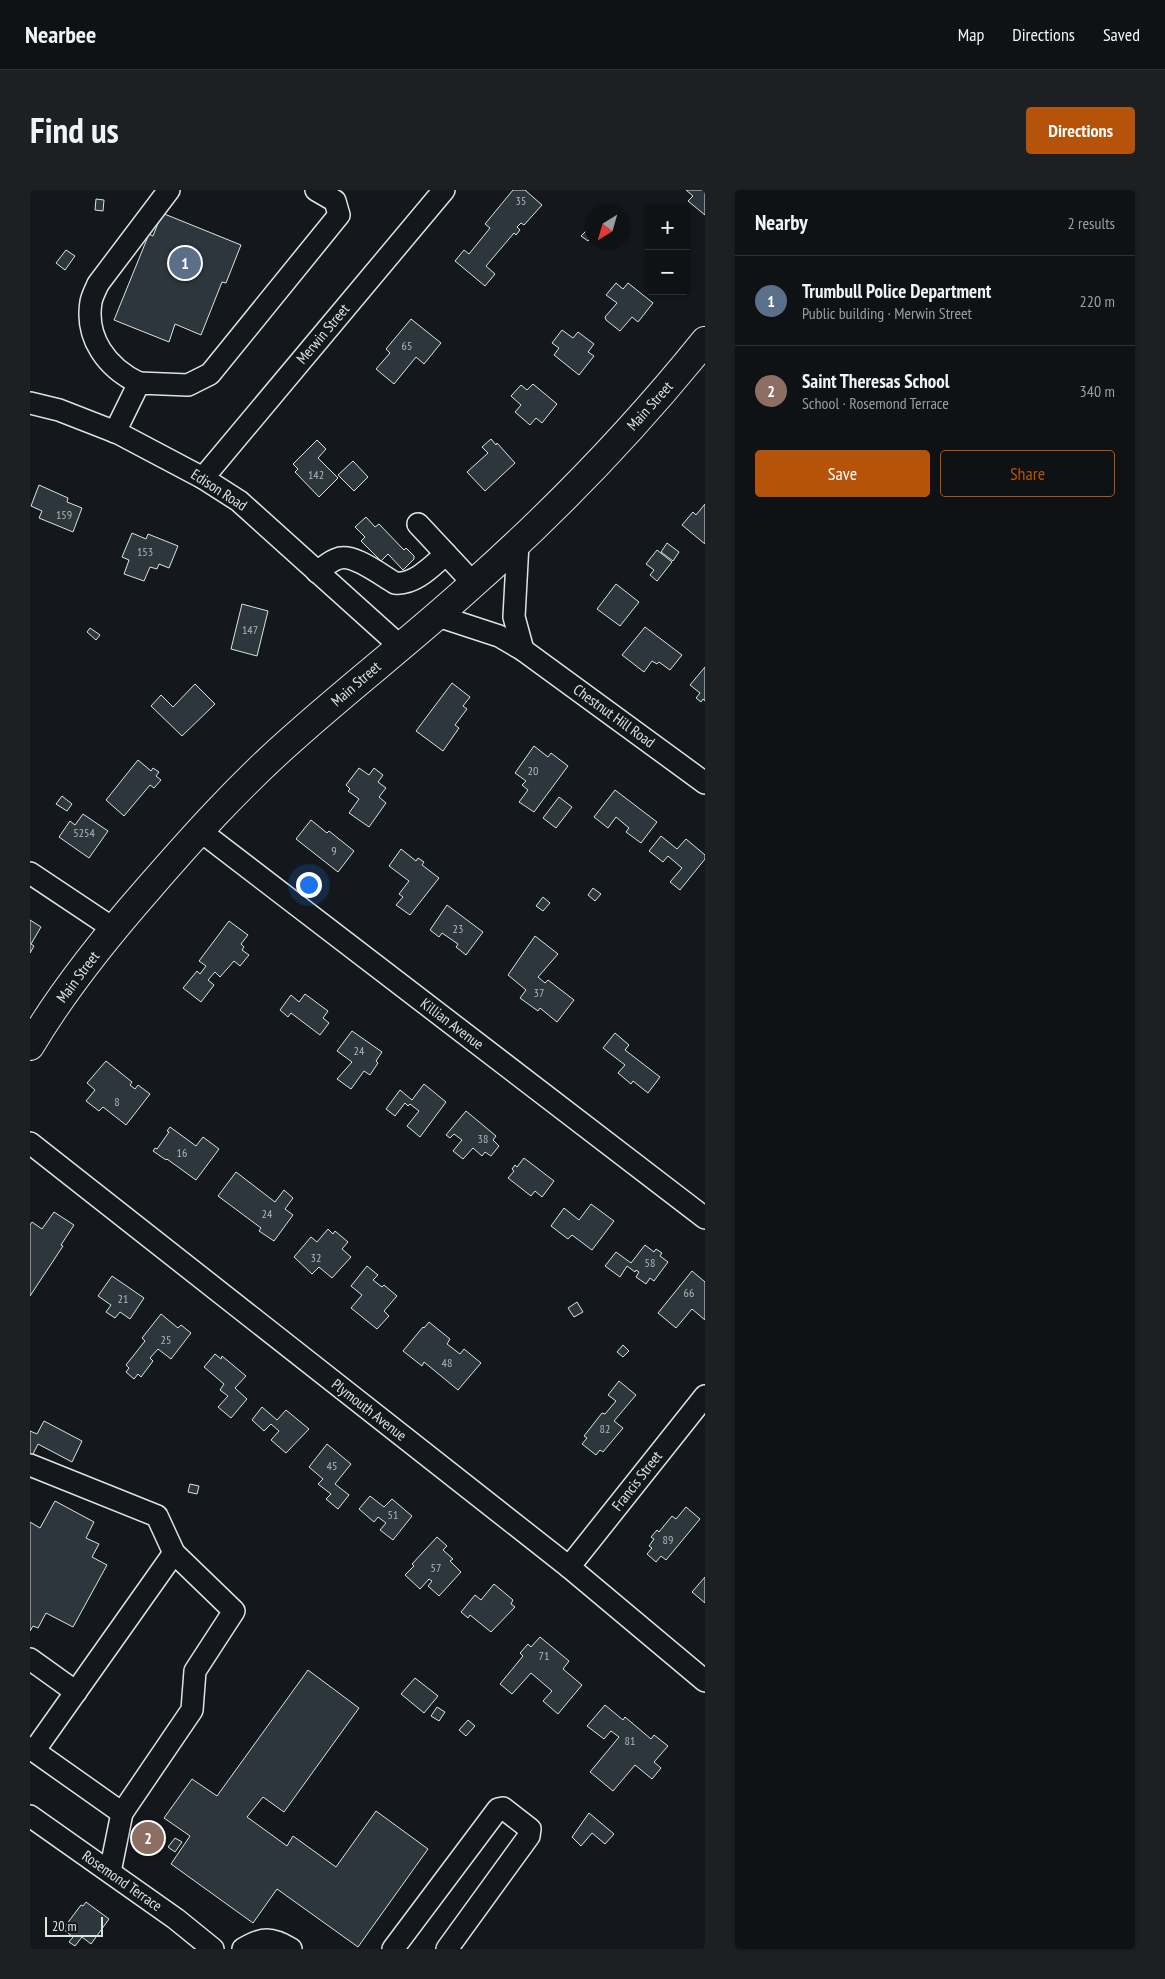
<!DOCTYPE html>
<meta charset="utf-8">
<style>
:root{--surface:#0f1215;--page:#1d2022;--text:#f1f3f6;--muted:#9b9ea0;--line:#2f3234;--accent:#b45309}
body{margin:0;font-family:"PT Sans Narrow",sans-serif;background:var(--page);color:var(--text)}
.controls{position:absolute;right:15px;top:15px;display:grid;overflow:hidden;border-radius:5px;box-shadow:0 1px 4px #0004}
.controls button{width:45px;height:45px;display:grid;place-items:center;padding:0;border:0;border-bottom:1px solid var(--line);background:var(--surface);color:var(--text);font:25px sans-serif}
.compass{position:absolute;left:555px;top:15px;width:45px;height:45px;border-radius:50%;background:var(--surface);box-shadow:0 1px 4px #0004;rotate:217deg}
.scale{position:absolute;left:15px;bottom:12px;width:58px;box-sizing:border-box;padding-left:5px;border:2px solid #d8e6dc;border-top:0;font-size:14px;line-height:18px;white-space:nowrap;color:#d8e6dc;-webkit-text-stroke:4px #14181c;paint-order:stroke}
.you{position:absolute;left:278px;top:694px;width:18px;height:18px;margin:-12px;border:4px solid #fff;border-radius:50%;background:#1a73e8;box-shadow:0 0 0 8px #1a73e833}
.badge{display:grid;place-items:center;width:32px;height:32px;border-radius:50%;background:var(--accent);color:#fff;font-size:16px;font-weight:700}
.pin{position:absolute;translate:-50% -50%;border:2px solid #fff;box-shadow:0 1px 5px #0006}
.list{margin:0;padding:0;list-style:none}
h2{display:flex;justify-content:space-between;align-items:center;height:65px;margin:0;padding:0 20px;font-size:21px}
h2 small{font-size:16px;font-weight:400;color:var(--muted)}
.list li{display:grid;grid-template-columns:32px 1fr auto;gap:15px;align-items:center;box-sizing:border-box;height:90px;padding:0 20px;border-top:1px solid var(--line)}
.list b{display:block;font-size:19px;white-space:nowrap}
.list p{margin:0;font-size:16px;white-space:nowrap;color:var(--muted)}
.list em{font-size:16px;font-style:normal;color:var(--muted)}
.actions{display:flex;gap:10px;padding:15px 20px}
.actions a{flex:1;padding:11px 0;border:1px solid var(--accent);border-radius:5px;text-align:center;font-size:18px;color:var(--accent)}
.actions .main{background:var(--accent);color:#fff}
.map{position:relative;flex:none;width:675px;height:1759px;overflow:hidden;border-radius:5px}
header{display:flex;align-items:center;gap:30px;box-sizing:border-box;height:70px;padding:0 25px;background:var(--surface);border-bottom:1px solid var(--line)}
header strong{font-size:24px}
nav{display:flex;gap:28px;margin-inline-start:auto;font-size:18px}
.intro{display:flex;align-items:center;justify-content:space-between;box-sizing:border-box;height:120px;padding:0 30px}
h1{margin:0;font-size:35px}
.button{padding:12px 22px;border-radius:5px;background:var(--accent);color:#fff;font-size:18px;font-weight:700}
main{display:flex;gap:30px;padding:0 30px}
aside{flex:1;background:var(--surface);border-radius:5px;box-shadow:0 1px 4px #0004}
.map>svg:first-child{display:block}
</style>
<header>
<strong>Nearbee</strong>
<nav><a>Map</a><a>Directions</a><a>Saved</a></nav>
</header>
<div class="intro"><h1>Find us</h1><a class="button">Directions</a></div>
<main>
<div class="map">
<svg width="675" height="1759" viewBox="0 0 675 1759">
<rect width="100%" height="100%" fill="#14181c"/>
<g fill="#2c363c" stroke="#d8e6dc">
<polygon points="483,0 495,0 512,15 494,35 491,33 487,37 490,40 486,45 484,43 456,76 465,84 455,96 425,71 434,60 439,64 460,38 455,34"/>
<polygon points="656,0 675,0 675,25 658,11 663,6"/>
<polygon points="66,9 74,10 73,21 65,20"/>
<polygon points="132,23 211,55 196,93 192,92 171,145 145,134 139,152 84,130 119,44 123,46"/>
<polygon points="557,40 562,45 558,51 551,46"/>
<polygon points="36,60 45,66 35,80 26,73"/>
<polygon points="586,93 593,99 598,93 623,113 608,132 602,127 590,141 576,130 575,127 587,113 576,105"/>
<polygon points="381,129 411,153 394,174 386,167 364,194 346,179 360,163 356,159"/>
<polygon points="532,140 543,148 548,142 564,154 558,162 564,166 549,185 524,165 529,158 522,153"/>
<polygon points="503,194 527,214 512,233 506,228 500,235 485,222 491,215 481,206 491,195 497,200"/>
<polygon points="461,249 466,255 467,253 485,273 455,301 437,282 458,263 452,257"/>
<polygon points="287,250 296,259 288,268 308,288 289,307 265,282 268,279 263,274"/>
<polygon points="323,271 338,287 324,301 308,285"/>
<polygon points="9,295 38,308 37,312 52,318 43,342 9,328 12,321 1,316"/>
<polygon points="675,314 675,354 652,335 663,322 666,325"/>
<polygon points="336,327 345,337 349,334 374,360 376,358 384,366 384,369 373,380 358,364 351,371 331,351 335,347 325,337"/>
<polygon points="102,343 116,349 118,344 148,356 139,378 129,374 127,379 120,377 114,391 94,384 99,370 92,367"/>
<polygon points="637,353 649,362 643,371 631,362"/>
<polygon points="627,360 642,372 627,391 620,385 624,380 616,374"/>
<polygon points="586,394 609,412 590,436 567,419"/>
<polygon points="212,414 238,421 227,466 201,459"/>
<polygon points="615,437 652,465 640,480 629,472 627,474 622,471 614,482 592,465"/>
<polygon points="60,438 70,445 66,450 57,442"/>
<polygon points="675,477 675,511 673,509 671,512 666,508 670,503 660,495"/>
<polygon points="422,493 440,507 433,516 437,519 425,535 429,538 413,561 386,541"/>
<polygon points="165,494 185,514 152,546 121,516 131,505 143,517"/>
<polygon points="504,556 518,567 521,563 538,576 504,622 489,612 498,600 492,595 496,591 485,583"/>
<polygon points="108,570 121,581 123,578 129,582 126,586 131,590 124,598 120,595 94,626 76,610"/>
<polygon points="329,578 339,585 344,578 353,585 348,592 356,598 349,607 356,613 339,637 319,623 329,609 318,601 320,599 316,595"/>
<polygon points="585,600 627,632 611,653 596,642 599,638 586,627 578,638 564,627"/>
<polygon points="32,606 42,614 37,621 26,614"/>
<polygon points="529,607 542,617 526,638 513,628"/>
<polygon points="53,624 78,641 59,668 29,647 40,631 45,635"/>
<polygon points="281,630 297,643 299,641 324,661 308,682 266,649"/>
<polygon points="631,646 647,659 656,649 675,665 675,669 650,700 640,692 652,678 638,666 633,672 619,661"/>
<polygon points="371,659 386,671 388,668 394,672 392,675 409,688 380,725 366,715 373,707 369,704 379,691 359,676"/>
<polygon points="563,698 571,704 565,711 558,705"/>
<polygon points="513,707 520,713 513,721 506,716"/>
<polygon points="417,715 453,742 436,765 426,757 428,754 412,743 409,747 400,740"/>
<polygon points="0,730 11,737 1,754 4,756 0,763"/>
<polygon points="199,731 218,745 211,754 214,757 212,760 219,765 210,776 204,771 190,787 185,782 178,790 184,795 171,812 153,798 167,781 170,784 176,776 169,771"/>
<polygon points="505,746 528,764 508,787 515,793 518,790 544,810 527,832 510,818 508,821 490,808 496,800 478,785"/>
<polygon points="275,804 298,821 293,828 299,833 290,845 261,823 258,827 250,820 261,805 269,812"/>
<polygon points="322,841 352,862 346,871 348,873 340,885 334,881 321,899 307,889 322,872 307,861"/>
<polygon points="585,843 599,855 595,860 630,887 618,903 603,891 601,894 588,883 595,875 573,858"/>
<polygon points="76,871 102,892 100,895 105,899 108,895 120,904 96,935 73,917 69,921 56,911 65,900 57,893"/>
<polygon points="394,894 416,912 390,947 377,936 389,921 380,914 378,916 375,913 365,926 356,919 370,900 382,910"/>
<polygon points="436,921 466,946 463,950 469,956 461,966 455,962 452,966 443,958 433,969 423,961 432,950 424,944 420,948 416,945"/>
<polygon points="140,937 166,956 173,947 189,959 166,990 137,969 136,970 123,961 125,958 127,959 139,942 137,941"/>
<polygon points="494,968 524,991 512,1007 505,1001 501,1006 478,988 484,981 482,979 485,975 487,977"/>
<polygon points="206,982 245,1012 254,1000 263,1008 255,1019 263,1025 244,1051 229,1041 231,1038 188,1006"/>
<polygon points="561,1014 584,1031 562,1060 542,1045 538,1049 521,1036 534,1018 549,1030"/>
<polygon points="24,1022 44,1035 31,1055 33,1056 0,1106 0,1035 2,1032 12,1039"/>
<polygon points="298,1039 303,1044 305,1041 318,1052 312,1059 321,1067 302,1088 289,1077 282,1084 264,1067 281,1047 287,1052"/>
<polygon points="615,1055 624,1062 626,1059 632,1063 630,1066 638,1072 624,1091 620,1088 616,1094 606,1087 609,1082 606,1080 605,1082 597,1076 590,1087 575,1076 586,1062 601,1073"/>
<polygon points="337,1076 348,1085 343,1090 352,1097 354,1095 367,1106 354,1121 359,1126 347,1139 321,1118 332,1105 321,1096"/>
<polygon points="662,1081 675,1092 675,1130 662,1119 646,1138 628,1123"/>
<polygon points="82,1086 114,1108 100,1129 90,1122 85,1128 76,1122 81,1115 68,1106"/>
<polygon points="547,1112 553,1122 544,1127 538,1118"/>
<polygon points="131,1124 148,1138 151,1135 161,1143 141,1169 128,1159 120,1168 123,1171 111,1187 108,1184 104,1189 96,1182 99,1178 96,1175 115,1151 112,1148"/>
<polygon points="399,1132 420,1149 417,1154 430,1164 434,1159 451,1173 428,1200 394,1172 392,1176 373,1161 393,1137 394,1138"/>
<polygon points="593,1155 599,1161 593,1167 587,1162"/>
<polygon points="185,1164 191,1169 192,1166 216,1186 205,1198 217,1209 201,1228 188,1217 198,1206 190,1200 194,1194 174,1177"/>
<polygon points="589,1191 606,1205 584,1231 593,1238 573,1262 570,1260 566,1265 552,1254 557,1248 554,1246 572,1223 575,1224 586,1211 578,1205"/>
<polygon points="232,1217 247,1230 256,1220 279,1239 256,1263 241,1250 249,1241 241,1234 234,1241 222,1230"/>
<polygon points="14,1231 52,1251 42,1272 8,1254 2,1266 0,1265 0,1241 7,1244"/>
<polygon points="297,1254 321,1274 305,1294 319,1305 308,1319 296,1309 301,1304 288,1294 293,1289 279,1277"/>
<polygon points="160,1294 169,1296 167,1304 158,1302"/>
<polygon points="340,1306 354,1317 362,1309 382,1326 363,1350 350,1340 356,1333 348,1327 344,1332 329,1319"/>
<polygon points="25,1311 64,1332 56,1348 69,1354 62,1367 77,1375 43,1437 16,1423 8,1438 3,1436 0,1441 0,1332 10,1338"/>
<polygon points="656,1317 670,1329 636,1370 631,1366 626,1372 617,1364 622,1358 619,1356 624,1349 621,1347 627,1340 629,1342 642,1326 646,1329"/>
<polygon points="407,1347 417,1356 413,1360 423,1369 420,1371 431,1382 409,1406 398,1396 402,1391 399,1389 390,1399 375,1385 384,1376 382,1374"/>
<polygon points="675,1387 675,1413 662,1402"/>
<polygon points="464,1394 483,1410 481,1414 485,1417 461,1442 440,1425 438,1428 431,1422 445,1405 451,1410"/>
<polygon points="510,1447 539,1471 533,1479 552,1495 528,1524 513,1511 522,1501 501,1483 482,1504 470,1494 493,1466 490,1463 498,1454 501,1457"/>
<polygon points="278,1480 329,1518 254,1622 233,1607 217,1627 257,1656 263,1646 306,1677 346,1621 398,1659 328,1757 247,1699 223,1733 141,1674 160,1646 134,1628 162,1589 187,1606"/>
<polygon points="385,1488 408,1506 394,1523 371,1504"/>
<polygon points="575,1515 593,1530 595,1527 621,1549 624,1545 638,1556 624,1572 631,1578 622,1589 605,1575 583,1601 560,1582 589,1547 581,1541 574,1549 557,1536"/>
<polygon points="407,1517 415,1522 409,1531 401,1526"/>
<polygon points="438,1530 445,1536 436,1546 429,1540"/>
<polygon points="559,1623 584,1644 575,1654 562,1643 551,1656 542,1647"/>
<polygon points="145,1648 152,1652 145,1662 138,1657"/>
<polygon points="56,1712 79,1729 61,1754 52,1747 45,1756 39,1752 43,1747 33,1739 51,1715 53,1716"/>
</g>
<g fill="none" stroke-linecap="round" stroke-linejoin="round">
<defs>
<g id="minor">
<path d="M109,193c-32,-15 -54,-45 -48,-81 1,-6 5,-13 7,-18l71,-94"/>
<polyline points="0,213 29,220 88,243 173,288 209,311 370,456"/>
<polyline points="85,242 109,193 158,195 180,184 309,25 305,11 286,0"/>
<polyline points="173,288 414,0"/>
<polyline points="388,334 444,394"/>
<polyline points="488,353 484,427 493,460"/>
<path d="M287,382c6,-4 13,-11 20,-13 15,-7 44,16 58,24 20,2 37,-17 51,-29"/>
<polyline points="408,426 469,446 493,460 675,593"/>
<polyline points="169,640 675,1028"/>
<polyline points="0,683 84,739"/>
<polyline points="0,953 539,1377 675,1491"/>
<polyline points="0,1275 127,1326 144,1363 204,1421 165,1481 162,1520 92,1623 80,1682"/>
<polyline points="539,1377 675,1206"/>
<polyline points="0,1469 46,1502"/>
<polyline points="0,1558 92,1623"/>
<polyline points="4,1561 144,1363"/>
<polyline points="0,1626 146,1729 183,1759"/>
<path d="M213,1759c19,-12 29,-12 48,0"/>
<polyline points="363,1759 468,1619 473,1618 500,1639 499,1646 417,1759"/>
</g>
<path id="major" d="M0,856c33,-56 75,-108 118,-157 45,-52 91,-103 143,-149 60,-54 124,-103 183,-157 83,-74 161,-155 231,-242"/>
</defs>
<use href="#minor" stroke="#d8e6dc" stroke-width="24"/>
<use href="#major" stroke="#d8e6dc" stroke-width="30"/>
<use href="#minor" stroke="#14181c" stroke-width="21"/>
<use href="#major" stroke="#14181c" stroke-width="28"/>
</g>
<g text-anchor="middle" stroke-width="4" stroke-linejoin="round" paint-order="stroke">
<g font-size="12" fill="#adbab4">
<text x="491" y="15">35</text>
<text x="377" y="160">65</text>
<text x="286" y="289">142</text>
<text x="34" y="329">159</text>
<text x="115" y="366">153</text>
<text x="220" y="444">147</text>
<text x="503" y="585">20</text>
<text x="54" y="647">5254</text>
<text x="304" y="665">9</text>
<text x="428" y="743">23</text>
<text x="509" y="807">37</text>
<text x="329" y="865">24</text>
<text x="87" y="916">8</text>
<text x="453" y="953">38</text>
<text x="152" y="967">16</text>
<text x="237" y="1028">24</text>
<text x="286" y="1072">32</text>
<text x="620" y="1077">58</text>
<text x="659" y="1107">66</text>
<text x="93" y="1113">21</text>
<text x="136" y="1154">25</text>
<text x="417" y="1177">48</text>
<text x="575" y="1243">82</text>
<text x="302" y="1280">45</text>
<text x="363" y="1329">51</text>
<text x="638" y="1354">89</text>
<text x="406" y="1382">57</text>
<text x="514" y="1470">71</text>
<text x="600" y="1555">81</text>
</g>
<g font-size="15" fill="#d8e6dc" stroke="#14181c">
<text transform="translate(293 144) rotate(-50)" y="5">Merwin Street</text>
<text transform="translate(620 216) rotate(-48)" y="5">Main Street</text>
<text transform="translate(189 300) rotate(33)" y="5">Edison Road</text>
<text transform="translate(326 494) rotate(-41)" y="5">Main Street</text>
<text transform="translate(584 526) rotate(36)" y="5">Chestnut Hill Road</text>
<text transform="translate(48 787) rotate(-53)" y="5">Main Street</text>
<text transform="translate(422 834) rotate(37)" y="5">Killian Avenue</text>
<text transform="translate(339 1220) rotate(38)" y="5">Plymouth Avenue</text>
<text transform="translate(607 1291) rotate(-52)" y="5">Francis Street</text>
<text transform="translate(92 1691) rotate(35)" y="5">Rosemond Terrace</text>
</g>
</g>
</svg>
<div class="controls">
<button>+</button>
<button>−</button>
</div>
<svg class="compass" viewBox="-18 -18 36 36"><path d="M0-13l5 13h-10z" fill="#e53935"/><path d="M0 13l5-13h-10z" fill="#9b9ea0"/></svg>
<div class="scale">20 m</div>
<div class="you"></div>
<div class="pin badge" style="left:155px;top:73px;background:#5c6f8a">1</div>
<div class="pin badge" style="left:118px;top:1648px;background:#8d6e63">2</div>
</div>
<aside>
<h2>Nearby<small>2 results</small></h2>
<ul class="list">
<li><span class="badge" style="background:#5c6f8a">1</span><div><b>Trumbull Police Department</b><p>Public building · Merwin Street</p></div><em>220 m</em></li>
<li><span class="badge" style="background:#8d6e63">2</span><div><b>Saint Theresas School</b><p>School · Rosemond Terrace</p></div><em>340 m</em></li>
</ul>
<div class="actions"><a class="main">Save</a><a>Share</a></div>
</aside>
</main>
